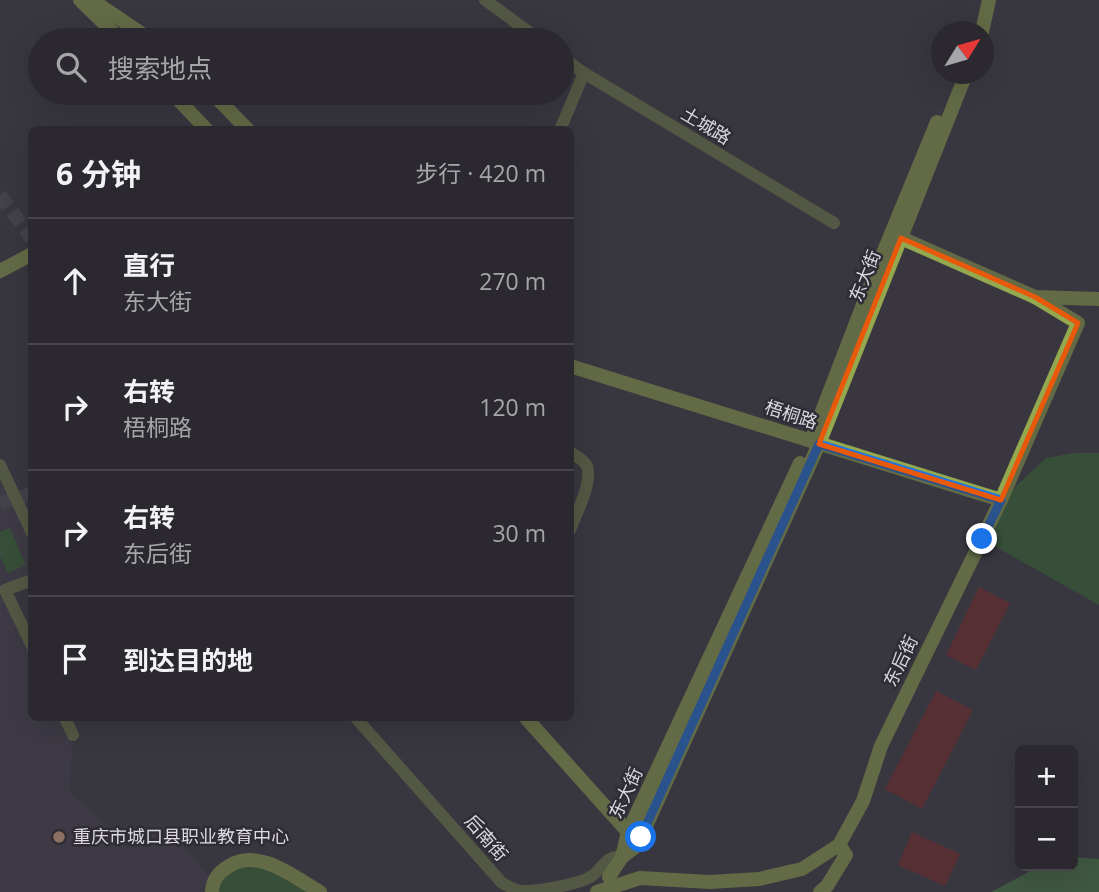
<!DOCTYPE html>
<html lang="zh">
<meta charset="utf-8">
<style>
:root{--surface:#2b282f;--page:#333037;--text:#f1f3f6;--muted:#a6a6aa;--line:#47444b}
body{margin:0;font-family:"Open Sans","Noto Sans SC",sans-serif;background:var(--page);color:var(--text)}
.controls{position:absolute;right:21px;bottom:21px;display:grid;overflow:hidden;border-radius:10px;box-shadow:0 7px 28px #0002}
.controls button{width:63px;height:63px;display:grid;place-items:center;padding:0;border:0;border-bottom:2px solid var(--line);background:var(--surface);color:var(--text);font:35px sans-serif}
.compass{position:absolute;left:931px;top:21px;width:63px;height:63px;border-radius:50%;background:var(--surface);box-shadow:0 7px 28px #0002;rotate:53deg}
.stop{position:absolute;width:21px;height:21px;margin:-16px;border:5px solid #1a73e8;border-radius:50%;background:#fff}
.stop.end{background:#1a73e8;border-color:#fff;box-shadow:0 2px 7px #0008}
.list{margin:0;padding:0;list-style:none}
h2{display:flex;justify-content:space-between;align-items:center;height:91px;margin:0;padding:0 28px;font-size:30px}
h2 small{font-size:23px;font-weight:400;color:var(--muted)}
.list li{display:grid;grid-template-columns:46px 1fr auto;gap:21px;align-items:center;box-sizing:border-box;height:126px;padding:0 28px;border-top:2px solid var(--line)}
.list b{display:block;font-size:26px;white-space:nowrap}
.list p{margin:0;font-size:23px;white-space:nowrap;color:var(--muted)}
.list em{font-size:23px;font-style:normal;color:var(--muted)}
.icon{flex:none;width:38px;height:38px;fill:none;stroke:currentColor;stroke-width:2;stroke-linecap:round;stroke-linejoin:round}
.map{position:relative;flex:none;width:1099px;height:892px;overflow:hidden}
.search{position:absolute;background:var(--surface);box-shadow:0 7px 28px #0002;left:28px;top:28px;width:546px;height:77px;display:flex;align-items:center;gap:18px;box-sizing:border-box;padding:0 24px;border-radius:38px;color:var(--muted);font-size:26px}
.panel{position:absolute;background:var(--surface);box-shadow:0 7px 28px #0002;left:28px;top:126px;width:546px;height:595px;border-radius:10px}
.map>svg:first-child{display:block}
</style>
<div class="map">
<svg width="1099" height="892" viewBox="0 0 1099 892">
<rect width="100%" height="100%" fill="#39363f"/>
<polygon fill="#433e4d" points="0,465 31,533 31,580 5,590 31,646 32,718 65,718 73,735 69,791 129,848 165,826 213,881 212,892 0,892"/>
<g fill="#376b30">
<polygon points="1074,453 1099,453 1099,605 982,539 1001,500 1046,458"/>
<polygon points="10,528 26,565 8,573 0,556 0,532"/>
<polygon points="255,859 320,892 212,892 213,881"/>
</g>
<polygon fill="#488240" points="1073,857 1099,859 1099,892 991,892 1040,866 1073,866"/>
<g fill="#7b2927">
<polygon points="979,587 1010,603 976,670 946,655"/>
<polygon points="936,691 973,710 922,809 885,789"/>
<polygon points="912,832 960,854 945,886 898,865"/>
</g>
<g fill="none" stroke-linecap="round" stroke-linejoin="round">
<g stroke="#514e57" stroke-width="14" stroke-dasharray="14 7" stroke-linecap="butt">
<polyline points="0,195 32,239"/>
<polyline points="0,503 32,494"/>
</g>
<g stroke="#73804a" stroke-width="12">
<polyline points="485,0 540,40"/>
<polyline points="562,57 584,73 834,223"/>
<polyline points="560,130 584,73"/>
<path d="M570,452c6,4 14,8 17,14 6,15 -11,49 -17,64"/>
<polyline points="0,465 32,533"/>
<polyline points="32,580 5,590 32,646"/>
<polyline points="65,718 73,735"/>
<path d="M356,718l146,165c6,3 14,8 21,8 13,1 57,-7 69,-15 11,-8 14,-21 30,-19"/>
</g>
<g stroke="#94a94e" stroke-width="14">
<polyline points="80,0 121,40"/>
<polyline points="92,0 151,40"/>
<polyline points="982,32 989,0"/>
<polyline points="172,93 207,130"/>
<polyline points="212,93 248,130"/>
<polyline points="901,238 1035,297 1099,299"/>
<polyline points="0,271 32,254"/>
<polyline points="570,366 1001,500"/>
<polyline points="814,432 879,263 937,122"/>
<polyline points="526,718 628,832"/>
<polyline points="622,857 628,832 800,463"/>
<polyline points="609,877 622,857 634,848 641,837 819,444 966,74"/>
<path d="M212,892c1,-13 6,-19 17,-26 30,-19 66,12 91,26"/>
<polyline points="597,892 640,878 710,882 759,879 802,869 839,845 863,801 881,746 1001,500 1078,323 1035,297"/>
<polyline points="820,892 827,886 846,855 839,845"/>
</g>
</g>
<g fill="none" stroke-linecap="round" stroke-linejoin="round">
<polyline stroke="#1a73e8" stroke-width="9" points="641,837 819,444 1001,500 982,539"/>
</g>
<path d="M0 0H1099V892H0ZM901,238l134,59 43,26 -77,177 -182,-56z" fill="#39363f" fill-opacity=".55" fill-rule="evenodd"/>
<path fill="none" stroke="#e8590c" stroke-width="5" stroke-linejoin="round" d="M901,238l134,59 43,26 -77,177 -182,-56z"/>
<circle fill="#8d6e63" stroke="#2f2c35" stroke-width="2.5" cx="59" cy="837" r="7"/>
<g text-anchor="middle" stroke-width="5" stroke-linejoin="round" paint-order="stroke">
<g font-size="18" fill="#dbd9df" stroke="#2f2c35">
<text transform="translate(706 126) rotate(31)" y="6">土城路</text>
<text transform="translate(865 276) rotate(-68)" y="6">东大街</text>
<text transform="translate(791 415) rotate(18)" y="6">梧桐路</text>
<text transform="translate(901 661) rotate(-64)" y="6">东后街</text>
<text transform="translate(626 793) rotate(-65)" y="6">东大街</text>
<text transform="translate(486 838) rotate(49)" y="6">后南街</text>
</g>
<g font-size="18" fill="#dbd9df" stroke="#2f2c35" text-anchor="start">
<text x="73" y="843">重庆市城口县职业教育中心</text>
</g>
</g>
</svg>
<div class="controls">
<button>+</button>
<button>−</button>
</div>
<svg class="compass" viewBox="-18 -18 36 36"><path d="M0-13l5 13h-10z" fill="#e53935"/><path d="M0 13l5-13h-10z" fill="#a6a6aa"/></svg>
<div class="stop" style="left:641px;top:837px"></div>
<div class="stop end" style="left:982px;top:539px"></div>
<div class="search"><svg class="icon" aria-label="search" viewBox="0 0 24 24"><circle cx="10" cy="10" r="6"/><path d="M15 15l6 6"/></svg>搜索地点</div>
<section class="panel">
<h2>6 分钟<small>步行 · 420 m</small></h2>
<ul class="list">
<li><svg class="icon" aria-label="ahead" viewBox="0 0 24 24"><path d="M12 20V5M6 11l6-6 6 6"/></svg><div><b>直行</b><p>东大街</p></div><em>270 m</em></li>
<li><svg class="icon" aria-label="right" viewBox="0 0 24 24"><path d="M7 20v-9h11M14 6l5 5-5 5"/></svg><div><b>右转</b><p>梧桐路</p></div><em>120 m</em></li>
<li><svg class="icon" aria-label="right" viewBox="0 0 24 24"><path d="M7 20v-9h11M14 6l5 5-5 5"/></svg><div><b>右转</b><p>东后街</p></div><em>30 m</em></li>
<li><svg class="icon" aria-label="arrive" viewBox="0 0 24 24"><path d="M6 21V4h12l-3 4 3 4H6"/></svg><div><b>到达目的地</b></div></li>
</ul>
</section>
</div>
